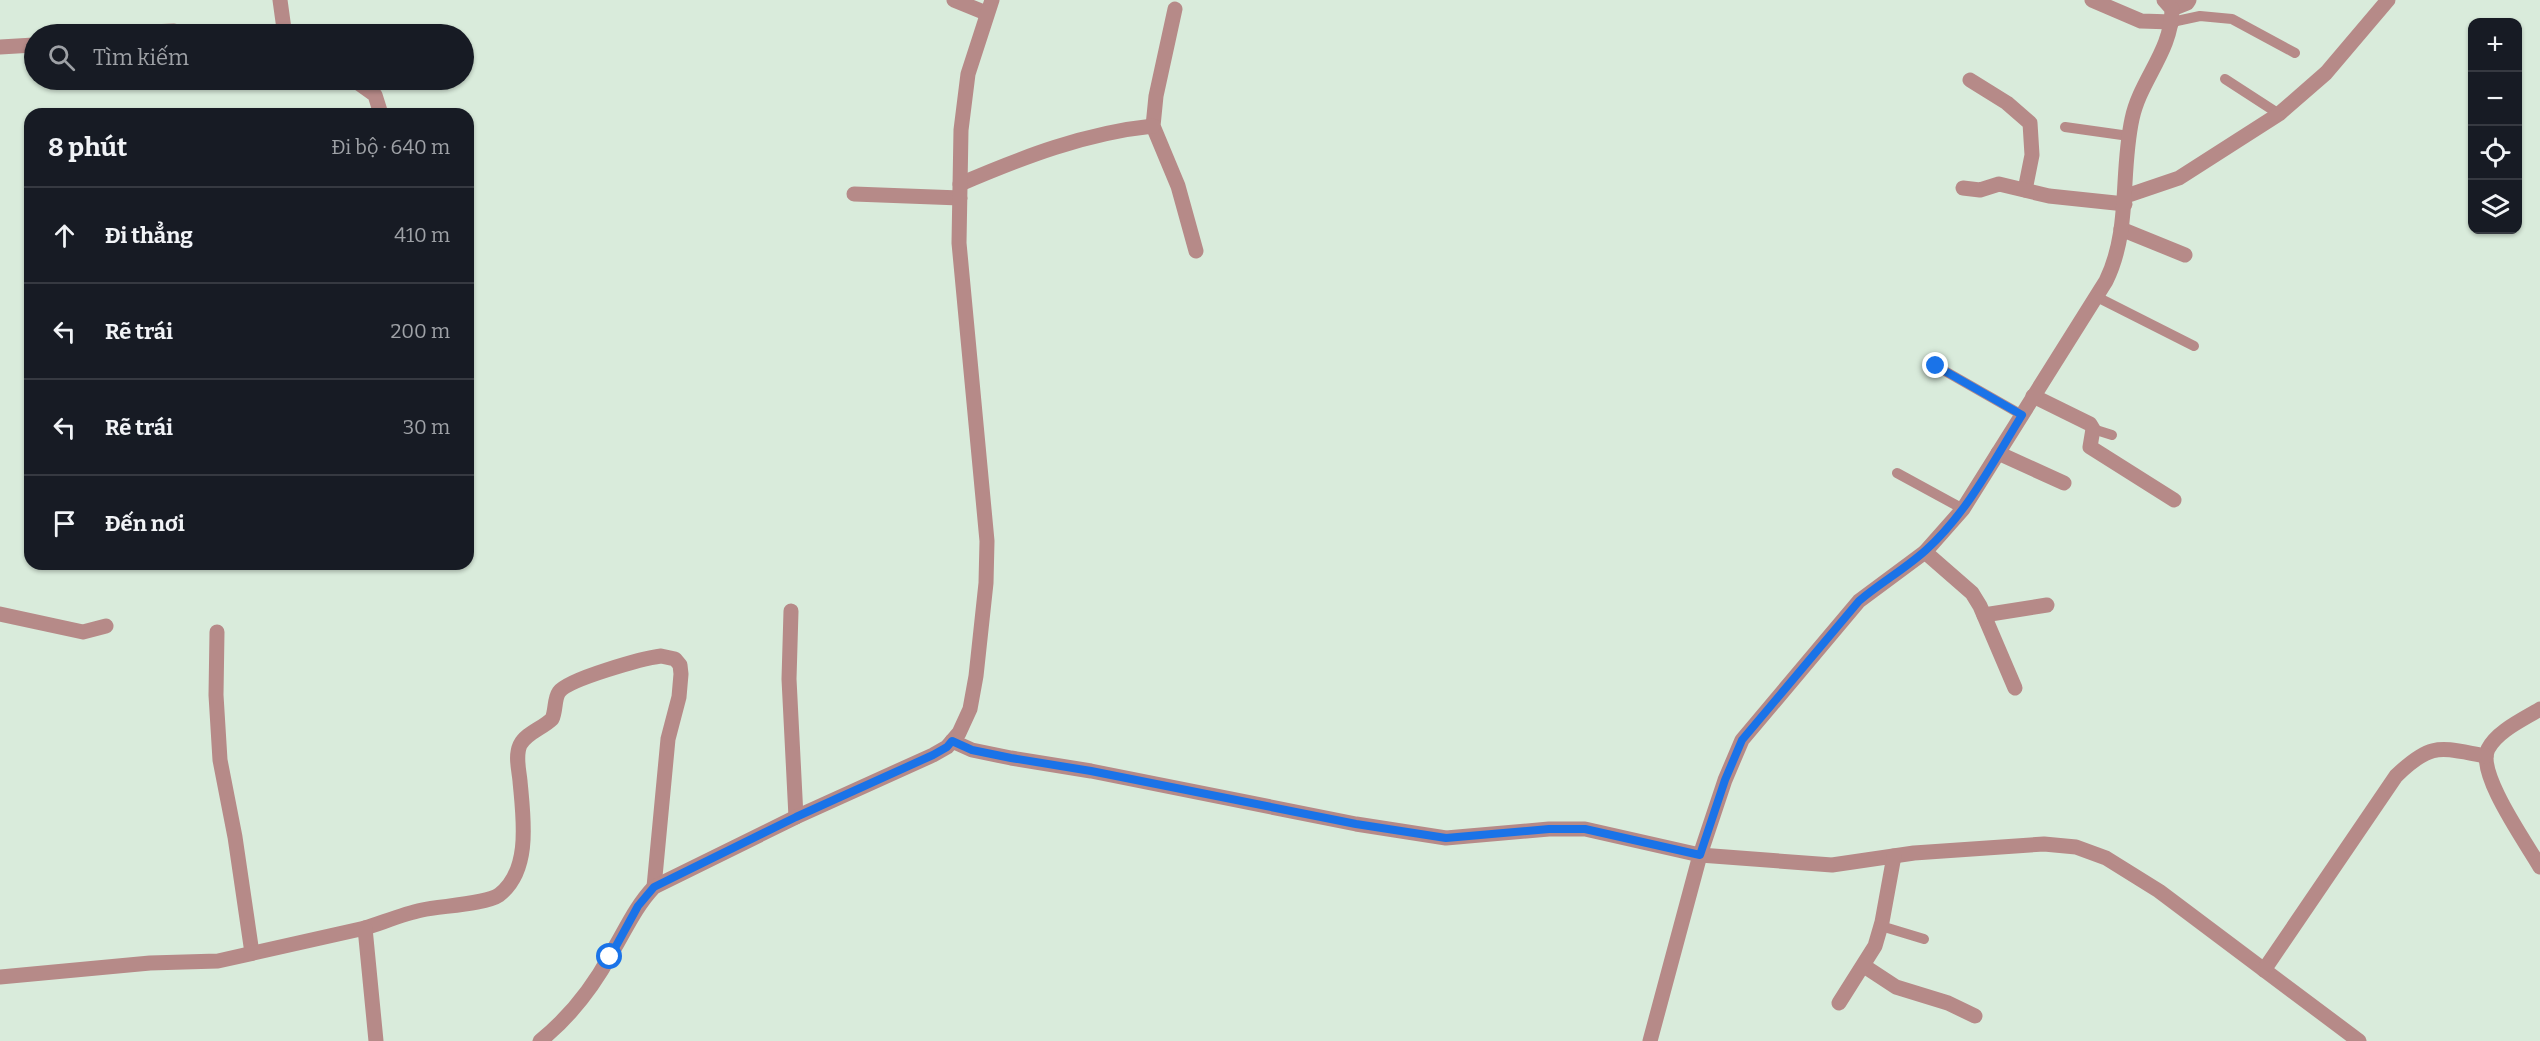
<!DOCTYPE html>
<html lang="vi">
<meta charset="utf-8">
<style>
:root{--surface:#171b24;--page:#242831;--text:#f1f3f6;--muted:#9ea1a6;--line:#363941}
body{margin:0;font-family:Bitter,serif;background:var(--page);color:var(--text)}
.controls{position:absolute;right:18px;top:18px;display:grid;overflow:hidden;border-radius:12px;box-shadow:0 2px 4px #0004}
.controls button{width:54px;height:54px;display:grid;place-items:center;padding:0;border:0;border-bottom:2px solid var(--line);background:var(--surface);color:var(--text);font:30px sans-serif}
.stop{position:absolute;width:18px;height:18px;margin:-14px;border:4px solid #1a73e8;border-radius:50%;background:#fff}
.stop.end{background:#1a73e8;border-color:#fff;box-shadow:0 2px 6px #0008}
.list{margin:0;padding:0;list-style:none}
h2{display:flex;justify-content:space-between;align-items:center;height:78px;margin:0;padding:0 24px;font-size:26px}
h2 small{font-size:20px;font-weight:400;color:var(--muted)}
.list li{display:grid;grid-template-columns:39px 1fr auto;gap:18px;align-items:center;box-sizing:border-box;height:96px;padding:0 24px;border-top:2px solid var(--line)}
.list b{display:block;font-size:22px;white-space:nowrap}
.list em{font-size:20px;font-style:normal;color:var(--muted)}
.icon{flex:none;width:33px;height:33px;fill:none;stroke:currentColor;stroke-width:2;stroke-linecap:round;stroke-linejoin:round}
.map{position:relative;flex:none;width:2540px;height:1041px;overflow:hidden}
.search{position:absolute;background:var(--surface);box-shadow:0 2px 4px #0004;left:24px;top:24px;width:450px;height:66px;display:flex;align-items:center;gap:15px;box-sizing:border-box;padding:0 21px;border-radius:33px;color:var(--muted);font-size:22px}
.panel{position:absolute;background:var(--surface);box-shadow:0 2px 4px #0004;left:24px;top:108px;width:450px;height:462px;border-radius:18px}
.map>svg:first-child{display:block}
</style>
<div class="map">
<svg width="2540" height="1041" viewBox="0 0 2540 1041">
<rect width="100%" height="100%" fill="#d9ebdb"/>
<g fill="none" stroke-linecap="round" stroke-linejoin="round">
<g stroke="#b68a88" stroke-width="10">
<polyline points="2172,22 2200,16 2232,19 2295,53"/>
<polyline points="2225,79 2279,114"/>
<polyline points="2065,127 2129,136"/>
<polyline points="2095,296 2194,346"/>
<polyline points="1936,366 2022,415"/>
<polyline points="2093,429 2112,435"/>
<polyline points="1897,473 1963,509"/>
<polyline points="1881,926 1924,939"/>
</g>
<g stroke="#b68a88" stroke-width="15">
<polyline points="280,0 284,29 289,34"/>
<polyline points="954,0 986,13"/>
<polyline points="2092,0 2141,21 2172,22"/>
<polyline points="1175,9 1156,96 1153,126 1178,186 1196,251"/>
<polyline points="2172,9 2187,3 2189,0"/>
<polyline points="103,34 174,31"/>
<polyline points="0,47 34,45"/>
<polyline points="354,80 375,95 381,114"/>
<polyline points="1970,80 2007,103 2030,123 2032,155 2025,190"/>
<path d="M960,184c63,-27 125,-51 193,-58"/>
<polyline points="1963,188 1980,190 1999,184 2049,196 2125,204"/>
<polyline points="854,194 960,198"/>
<polyline points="2126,196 2179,178 2279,114 2326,73 2388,0"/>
<polyline points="2121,229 2185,255"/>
<polyline points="2033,396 2090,424 2093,429 2090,447 2174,500"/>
<polyline points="1998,453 2064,483"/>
<polyline points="1925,552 1972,593 1980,606 2015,688"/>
<polyline points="791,611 789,679 796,817"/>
<polyline points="0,614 83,632 106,626"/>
<polyline points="1984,615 2047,605"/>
<polyline points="217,632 216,695 220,760 235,837 252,953"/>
<path d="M2540,709c-16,10 -43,22 -52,40 -12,24 39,95 52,118"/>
<polyline points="952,741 972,750 1011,758 1091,771 1356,824 1446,838 1549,829 1585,829 1700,855 1832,865 1914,853 2044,844 2076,847 2106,858 2159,891 2359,1041"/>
<path d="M365,928c19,-6 38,-14 57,-18 18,-4 64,-6 77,-15 33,-25 24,-79 21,-114 -1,-11 -5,-25 0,-36 6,-12 23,-17 32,-26 4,-8 2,-20 7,-27 9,-13 85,-34 102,-36l14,3 5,6 1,9 -2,23 -11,42 -14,148"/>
<polyline points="1864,966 1896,987 1948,1003 1975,1016"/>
<path d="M2264,970l132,-194c36,-35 44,-28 90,-20"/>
<polyline points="0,977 150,963 218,961 365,928 376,1041"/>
<polyline points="1839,1003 1875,946 1882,922 1894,856"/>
<path d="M540,1041c30,-24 53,-54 71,-87 14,-23 24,-47 43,-67l142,-70 137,-62 14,-8 12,-14 11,-24 6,-33 10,-93 1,-42 -28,-298 2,-113 7,-56 24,-74"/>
<path d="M1650,1041l50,-186 25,-75 17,-40 117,-139 66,-49 38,-43 143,-228c25,-51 14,-107 26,-162 8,-39 40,-68 40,-110l-8,-9"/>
</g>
</g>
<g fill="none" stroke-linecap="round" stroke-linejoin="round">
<path stroke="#1a73e8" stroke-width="8" d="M610,957l28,-51 16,-19 142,-70 137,-62 14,-8 5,-6 20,9 39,8 80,13 265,53 90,14 103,-9h36l115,26 25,-75 17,-40 117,-139c21,-18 46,-32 67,-51 41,-37 67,-88 96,-135l-86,-49"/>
</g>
</svg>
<div class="controls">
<button>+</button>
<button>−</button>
<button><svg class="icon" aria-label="locate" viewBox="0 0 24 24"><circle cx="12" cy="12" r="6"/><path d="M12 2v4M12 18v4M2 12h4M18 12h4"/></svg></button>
<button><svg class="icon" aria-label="layers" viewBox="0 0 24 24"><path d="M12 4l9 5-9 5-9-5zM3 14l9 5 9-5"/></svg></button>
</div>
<div class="stop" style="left:610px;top:957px"></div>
<div class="stop end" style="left:1936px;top:366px"></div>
<div class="search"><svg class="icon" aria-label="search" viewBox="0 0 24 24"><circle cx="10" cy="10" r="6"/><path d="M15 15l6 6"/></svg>Tìm kiếm</div>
<section class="panel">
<h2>8 phút<small>Đi bộ · 640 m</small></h2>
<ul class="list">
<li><svg class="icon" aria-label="ahead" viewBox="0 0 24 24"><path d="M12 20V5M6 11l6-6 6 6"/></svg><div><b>Đi thẳng</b></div><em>410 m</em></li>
<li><svg class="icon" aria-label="left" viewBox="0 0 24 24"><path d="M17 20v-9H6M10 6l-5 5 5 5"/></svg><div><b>Rẽ trái</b></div><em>200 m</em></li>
<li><svg class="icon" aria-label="left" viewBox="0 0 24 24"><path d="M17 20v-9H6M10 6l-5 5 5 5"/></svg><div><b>Rẽ trái</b></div><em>30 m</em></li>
<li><svg class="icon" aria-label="arrive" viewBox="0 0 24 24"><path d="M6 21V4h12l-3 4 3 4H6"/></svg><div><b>Đến nơi</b></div></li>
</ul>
</section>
</div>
